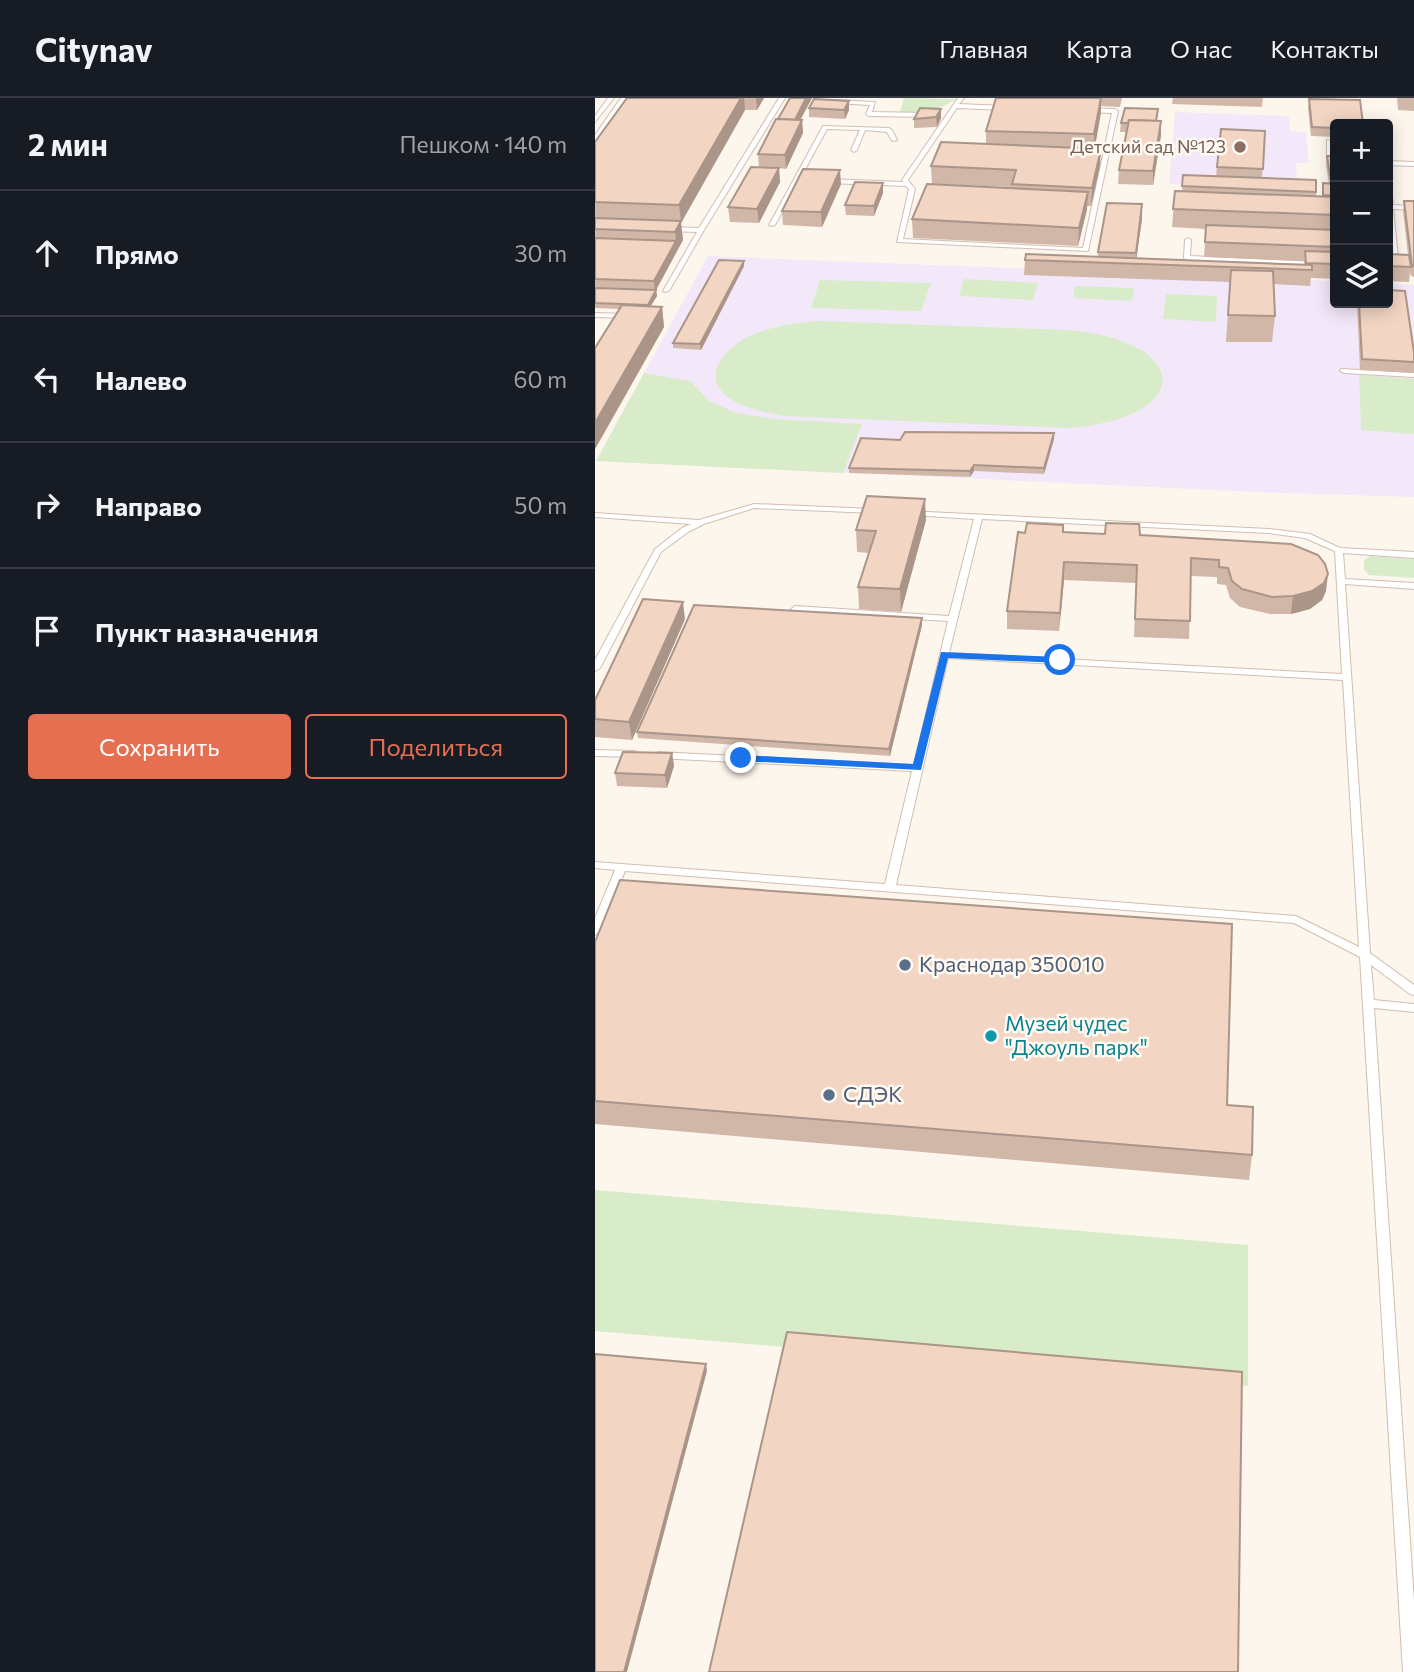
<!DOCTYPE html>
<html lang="ru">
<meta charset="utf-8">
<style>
:root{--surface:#171b24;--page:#242831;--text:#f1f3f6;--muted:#9ea1a6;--line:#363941;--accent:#e76f51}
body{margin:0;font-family:Commissioner,sans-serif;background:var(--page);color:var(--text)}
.controls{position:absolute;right:21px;top:21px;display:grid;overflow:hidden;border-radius:7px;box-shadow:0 4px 18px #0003}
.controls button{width:63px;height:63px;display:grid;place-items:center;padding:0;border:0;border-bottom:2px solid var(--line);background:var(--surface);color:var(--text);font:35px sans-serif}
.stop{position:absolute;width:21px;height:21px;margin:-16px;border:5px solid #1a73e8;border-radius:50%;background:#fff}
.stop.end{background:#1a73e8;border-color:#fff;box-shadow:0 2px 7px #0008}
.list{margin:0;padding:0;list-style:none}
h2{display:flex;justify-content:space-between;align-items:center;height:91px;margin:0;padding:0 28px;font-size:30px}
h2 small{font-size:23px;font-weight:400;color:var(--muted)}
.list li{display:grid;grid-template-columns:46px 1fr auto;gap:21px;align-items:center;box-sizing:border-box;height:126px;padding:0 28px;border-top:2px solid var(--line)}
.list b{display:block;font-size:26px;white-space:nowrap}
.list em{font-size:23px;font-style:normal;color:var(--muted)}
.actions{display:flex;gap:14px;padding:21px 28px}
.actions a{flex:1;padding:16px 0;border:2px solid var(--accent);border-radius:7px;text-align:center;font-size:24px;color:var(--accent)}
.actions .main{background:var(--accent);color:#fff}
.icon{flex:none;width:38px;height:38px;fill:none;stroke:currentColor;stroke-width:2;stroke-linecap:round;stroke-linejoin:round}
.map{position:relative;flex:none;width:819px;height:1574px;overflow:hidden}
header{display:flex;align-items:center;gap:42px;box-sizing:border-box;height:98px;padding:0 35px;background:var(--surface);border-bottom:2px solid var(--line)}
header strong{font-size:33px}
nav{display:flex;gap:38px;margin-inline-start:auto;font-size:24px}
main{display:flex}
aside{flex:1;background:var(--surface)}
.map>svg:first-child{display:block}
</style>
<header>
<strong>Citynav</strong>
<nav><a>Главная</a><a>Карта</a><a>О нас</a><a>Контакты</a></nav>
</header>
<main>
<aside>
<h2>2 мин<small>Пешком · 140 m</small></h2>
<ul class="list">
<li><svg class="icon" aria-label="ahead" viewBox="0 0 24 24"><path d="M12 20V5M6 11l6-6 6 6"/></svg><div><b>Прямо</b></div><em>30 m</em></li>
<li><svg class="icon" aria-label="left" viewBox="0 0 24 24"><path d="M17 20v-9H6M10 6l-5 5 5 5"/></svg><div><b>Налево</b></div><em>60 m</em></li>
<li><svg class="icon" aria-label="right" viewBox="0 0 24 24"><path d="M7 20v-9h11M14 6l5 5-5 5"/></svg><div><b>Направо</b></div><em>50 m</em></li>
<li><svg class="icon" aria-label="arrive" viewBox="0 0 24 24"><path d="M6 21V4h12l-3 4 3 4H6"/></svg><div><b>Пункт назначения</b></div></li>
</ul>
<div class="actions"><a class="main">Сохранить</a><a>Поделиться</a></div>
</aside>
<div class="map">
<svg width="819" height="1574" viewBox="0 0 819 1574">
<rect width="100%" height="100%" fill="#fdf6ec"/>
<g fill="#f3e8fa">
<polygon points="580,14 694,18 695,33 711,34 714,65 701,65 702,80 679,79 679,89 574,86"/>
<polygon points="113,158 740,183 740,205 793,205 793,186 819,187 819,399 685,395 1,363"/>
</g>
<g fill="#d8ecc9">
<path d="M309,0l52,1c-16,12 -36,13 -56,13z"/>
<polygon points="369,181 443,185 438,202 364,198"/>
<polygon points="225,182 336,185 326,213 216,210"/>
<polygon points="480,188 539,190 537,203 478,200"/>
<polygon points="571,196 622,198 621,224 568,221"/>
<path d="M225,223l246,9c123,9 133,87 4,98l-286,-12c-22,-4 -77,-14 -67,-48 4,-12 14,-21 25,-28 23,-13 51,-17 78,-19z"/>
<polygon points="49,275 95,283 114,303 141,315 180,321 267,326 248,375 1,363"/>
<polygon points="764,277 819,281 819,336 766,332"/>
<polygon points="775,458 819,461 819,480 774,477 769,472 769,462"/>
<polygon points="0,1092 653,1147 653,1288 0,1233"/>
</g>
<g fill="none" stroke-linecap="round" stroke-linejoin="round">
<defs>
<g id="lane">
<polygon points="13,0 19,0 0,24 0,18"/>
<polygon points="26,0 32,0 2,42 0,43 0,37"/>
<polygon points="184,0 190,0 109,132 74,193 69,194 68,193 102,134 73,133 70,131 73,129 104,130"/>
<polygon points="363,0 369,0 364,6 410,8 413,10 410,12 362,10 313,82 320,91 308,141 488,150 517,15 492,14 489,12 492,10 520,11 523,13 493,153 302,144 314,91 311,88 233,85 230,83 233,81 308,84 307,82"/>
<polygon points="241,2 280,4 277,14 335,15 338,17 335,19 274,18 271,16 275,7 239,5 238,4"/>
<polygon points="228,28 294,30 297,32 302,42 297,43 292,34 270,32 262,52 259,54 256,52 265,32 232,31 180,127 175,128 174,127"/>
<polygon points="732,42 737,43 738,61 740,61 740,65 732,63"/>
<polygon points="793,63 819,64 819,68 793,67"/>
<polygon points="793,88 796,90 798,107 819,108 819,112 798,111 804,169 801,171 793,171 793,167 798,167 793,117"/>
<polygon points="593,140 596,142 595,158 740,165 740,169 592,162 589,160 590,142"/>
<polygon points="0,215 32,216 35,218 32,220 0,219"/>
<polygon points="746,271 819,275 819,279 749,275 745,273"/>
<polygon points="159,406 279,411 283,413 279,415 159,410 109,426 93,434 66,454 5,570 0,573 0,562 60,451 87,430 96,426 0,419 0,415 104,422"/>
<path d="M313,413l361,18 41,5 30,14 74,4v6l-71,-5 2,26 69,4v6l-69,-5 25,369 44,32v10l-4,-1 -39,-29 3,35 40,4v8l-40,-4 40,593v71h-11l-43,-715 -66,-34 -669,-52 -25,60 -5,4v-17l20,-48 -20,-2v-6l290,22 27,-113 -254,-13 -5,-3 5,-3 256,13 34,-144 -153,-9 -4,-3 4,-3 154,10 25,-97 -63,-4 -4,-2zM387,421l287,14 36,5 30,13 7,123 -393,-21zM353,560l395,22 16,267 -63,-31 -400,-31z"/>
<polygon points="0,652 40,653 45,656 40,659 0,658"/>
</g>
</defs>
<use href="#lane" stroke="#d1beb0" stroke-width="2"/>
<use href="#lane" fill="#fff" fill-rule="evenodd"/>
</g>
<g fill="#d1b7a8">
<polygon points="30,0 169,0 162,12 150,12 86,125 88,142 61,192 62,198 56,208 67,209 69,229 0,351 0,250 24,211 0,210 0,44 31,2"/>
<polygon points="217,0 205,22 207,22 208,35 191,71 184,70 185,84 164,125 135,124 133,109 164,70 163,56 183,21"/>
<polygon points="401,0 527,0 525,9 506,8 500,50 505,68 496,108 492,108 483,148 318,140 317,121 417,90 417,89 337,86 336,68 391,46 391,33"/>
<polygon points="578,0 668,0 667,9 577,6"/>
<polygon points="802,0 819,0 819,13 803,12"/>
<polygon points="714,1 740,26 740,39 716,38 713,10"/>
<polygon points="254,3 254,12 250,21 214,19 214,10"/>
<polygon points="325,10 346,20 342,29 319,30 319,21"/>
<polygon points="562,23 566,37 558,87 523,86 524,72 531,34 525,34 526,25"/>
<polygon points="626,31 670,33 667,80 721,94 721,98 727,98 728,85 734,86 731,67 732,58 740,58 740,181 716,180 715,188 678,186 680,218 677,244 631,244 635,184 429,177 430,162 503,159 503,154 547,121 541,161 709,167 709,163 609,159 611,131 577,129 580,93 587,94 588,77 621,78"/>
<polygon points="246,86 227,129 188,127 187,113"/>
<polygon points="288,95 279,118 251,117 250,107"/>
<polygon points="809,103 819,103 819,179 816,178 815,175 814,184 793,183 793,156 813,157 808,113"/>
<polygon points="149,163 149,168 106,252 78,250 78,245"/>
<polygon points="762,205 793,205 819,254 819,275 765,272"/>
<polygon points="459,341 449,376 379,373 375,379 254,375 254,370 305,342"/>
<polygon points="331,422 306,514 264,511 263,489 274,455 262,454 261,432"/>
<polygon points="468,434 545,437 731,493 727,502 715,511 696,516 675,516 645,509 635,500 631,487 622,486 622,479 596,478 594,541 539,539 541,485 469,482 464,533 412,531 412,513"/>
<polygon points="90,521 37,642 0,639 0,602"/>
<polygon points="327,527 295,658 43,640 42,634"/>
<polygon points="77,655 79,668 72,690 22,688 20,675"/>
<polygon points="0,844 632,1007 657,1057 654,1082 0,1026"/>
</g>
<g fill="#aa9588">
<polygon points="146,0 149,0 150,12 86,125 88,142 61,192 62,198 53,212 53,207 60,194 59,183 81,143 80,134 86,123 84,107"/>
<polygon points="161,0 169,0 162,12"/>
<polygon points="211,0 217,0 199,34 199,24"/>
<polygon points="506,0 506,15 499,54 499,36"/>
<polygon points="254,3 254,12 250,21 249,12"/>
<polygon points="346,11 346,20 342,29 341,19"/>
<polygon points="207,22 208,35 191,71 190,57"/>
<polygon points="566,23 566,37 558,87 558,73"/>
<polygon points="506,51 505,68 496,108 497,90"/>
<polygon points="184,70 185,84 164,125 162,111"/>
<polygon points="245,72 246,86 227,129 226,114"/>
<polygon points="288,85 288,95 279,118 279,108"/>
<polygon points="493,94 492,112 483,148 484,130"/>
<polygon points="547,106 547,121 540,170 541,155"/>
<polygon points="149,163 149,168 106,252 105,246"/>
<polygon points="67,209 69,229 0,351 0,325"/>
<polygon points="459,335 459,341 449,376 449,370"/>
<polygon points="379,367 379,373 375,379 375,373"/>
<polygon points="330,401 331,422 306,514 305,491"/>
<polygon points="469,464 469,482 464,533 465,515"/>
<polygon points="733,476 731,493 727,502 715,511 696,516 698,498"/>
<polygon points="88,504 90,521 37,642 34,624"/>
<polygon points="327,520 327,527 295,658 294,651"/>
<polygon points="77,655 79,668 72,690 70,677"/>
<polygon points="111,1266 112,1273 32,1574 29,1574"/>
</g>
<g fill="#f3d5c3" stroke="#aa9588" stroke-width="2">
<polygon points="32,0 146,0 84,107 0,104 0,44"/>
<polygon points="195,0 211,0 200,22 183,21"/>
<polygon points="401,0 506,0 499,36 391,33"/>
<polygon points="219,1 254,3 249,12 214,10"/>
<polygon points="714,1 765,2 768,26 740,26 740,30 717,29"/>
<polygon points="325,10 346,11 341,19 319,21"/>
<polygon points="530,10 563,11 561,23 534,22 533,25 526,25"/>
<polygon points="181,21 207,22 190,57 163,56"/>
<polygon points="534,22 566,23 558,73 524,72"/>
<polygon points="626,31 670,33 668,71 622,69"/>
<polygon points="346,44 506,51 497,90 417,86 421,72 336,68"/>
<polygon points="732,58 740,58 740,77 735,77"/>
<polygon points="156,69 184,70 162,111 133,109"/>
<polygon points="208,71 245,72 226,114 187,113"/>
<polygon points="588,77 721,82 721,94 587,88"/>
<polygon points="260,84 288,85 279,108 250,107"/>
<polygon points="728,85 740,86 740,98 728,97"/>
<polygon points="332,86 493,94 484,130 317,121"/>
<polygon points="580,93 740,99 740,117 578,111"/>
<polygon points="809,103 819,103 819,168 817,168"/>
<polygon points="512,105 547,106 541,155 503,154"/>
<polygon points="0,120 86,123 80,134 0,131"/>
<polygon points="611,127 740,132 740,149 610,144"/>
<polygon points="0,140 81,143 59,183 0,181"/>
<polygon points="710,153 740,154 740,166 711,165"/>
<polygon points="431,156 717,167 717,172 430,162"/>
<polygon points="793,156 814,157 816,169 793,168"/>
<polygon points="124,162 149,163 105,246 78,245"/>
<polygon points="636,172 678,173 680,218 633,217"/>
<polygon points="0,190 61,192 53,207 0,205"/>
<polygon points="793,192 810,193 819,254 819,264 767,261 764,205 793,205"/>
<polygon points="27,207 67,209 0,325 0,250"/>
<polygon points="310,334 459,335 449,370 379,367 375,373 254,370 266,340 305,342"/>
<polygon points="272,398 330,401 305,491 263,489 281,433 261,432"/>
<polygon points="432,425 468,427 468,434 510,436 511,425 544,426 545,437 696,446 723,457 730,466 733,476 729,485 717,493 698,498 677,499 647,491 637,483 633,470 624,469 624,462 596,460 595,523 540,521 542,467 469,464 465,515 412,513 423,434 430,435"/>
<polygon points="48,501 88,504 34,624 0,621 0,602"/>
<polygon points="99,507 327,520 294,651 42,634"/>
<polygon points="28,654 77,655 70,677 20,675"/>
<polygon points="25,782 637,826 632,1007 658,1009 657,1057 0,1003 0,844"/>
<polygon points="192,1234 647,1274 643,1574 114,1574"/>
<polygon points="0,1256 111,1266 29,1574 0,1574"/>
</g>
<polygon fill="#1a73e8" points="346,554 465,559 470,562 465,565 353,560 326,672 146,663 141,660 146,657 318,666"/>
<circle fill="#8d6e63" stroke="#fffaf3" stroke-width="2.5" cx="645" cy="49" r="7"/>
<g fill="#5c6f8a" stroke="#fffaf3" stroke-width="2.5">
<circle cx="310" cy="867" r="7"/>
<circle cx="234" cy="997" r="7"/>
</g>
<circle fill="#0f9aa8" stroke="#fffaf3" stroke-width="2.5" cx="396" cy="938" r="7"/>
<g text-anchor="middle" stroke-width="5" stroke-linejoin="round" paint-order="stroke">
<g font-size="18" fill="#785e54" stroke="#fffaf3" text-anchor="end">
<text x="631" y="55">Детский сад №123</text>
</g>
<g font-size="21" fill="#4e5e75" stroke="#fffaf3" text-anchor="start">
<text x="324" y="874">Краснодар 350010</text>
<text x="248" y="1004">СДЭК</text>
</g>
<g font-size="21" fill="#0d838f" stroke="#fffaf3" text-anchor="start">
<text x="410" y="933">Музей чудес<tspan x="410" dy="24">"Джоуль парк"</tspan></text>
</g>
</g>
</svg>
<div class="controls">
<button>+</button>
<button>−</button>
<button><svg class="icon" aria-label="layers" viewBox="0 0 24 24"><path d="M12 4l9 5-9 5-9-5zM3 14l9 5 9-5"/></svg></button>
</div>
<div class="stop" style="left:465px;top:562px"></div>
<div class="stop end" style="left:146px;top:660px"></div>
</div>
</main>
